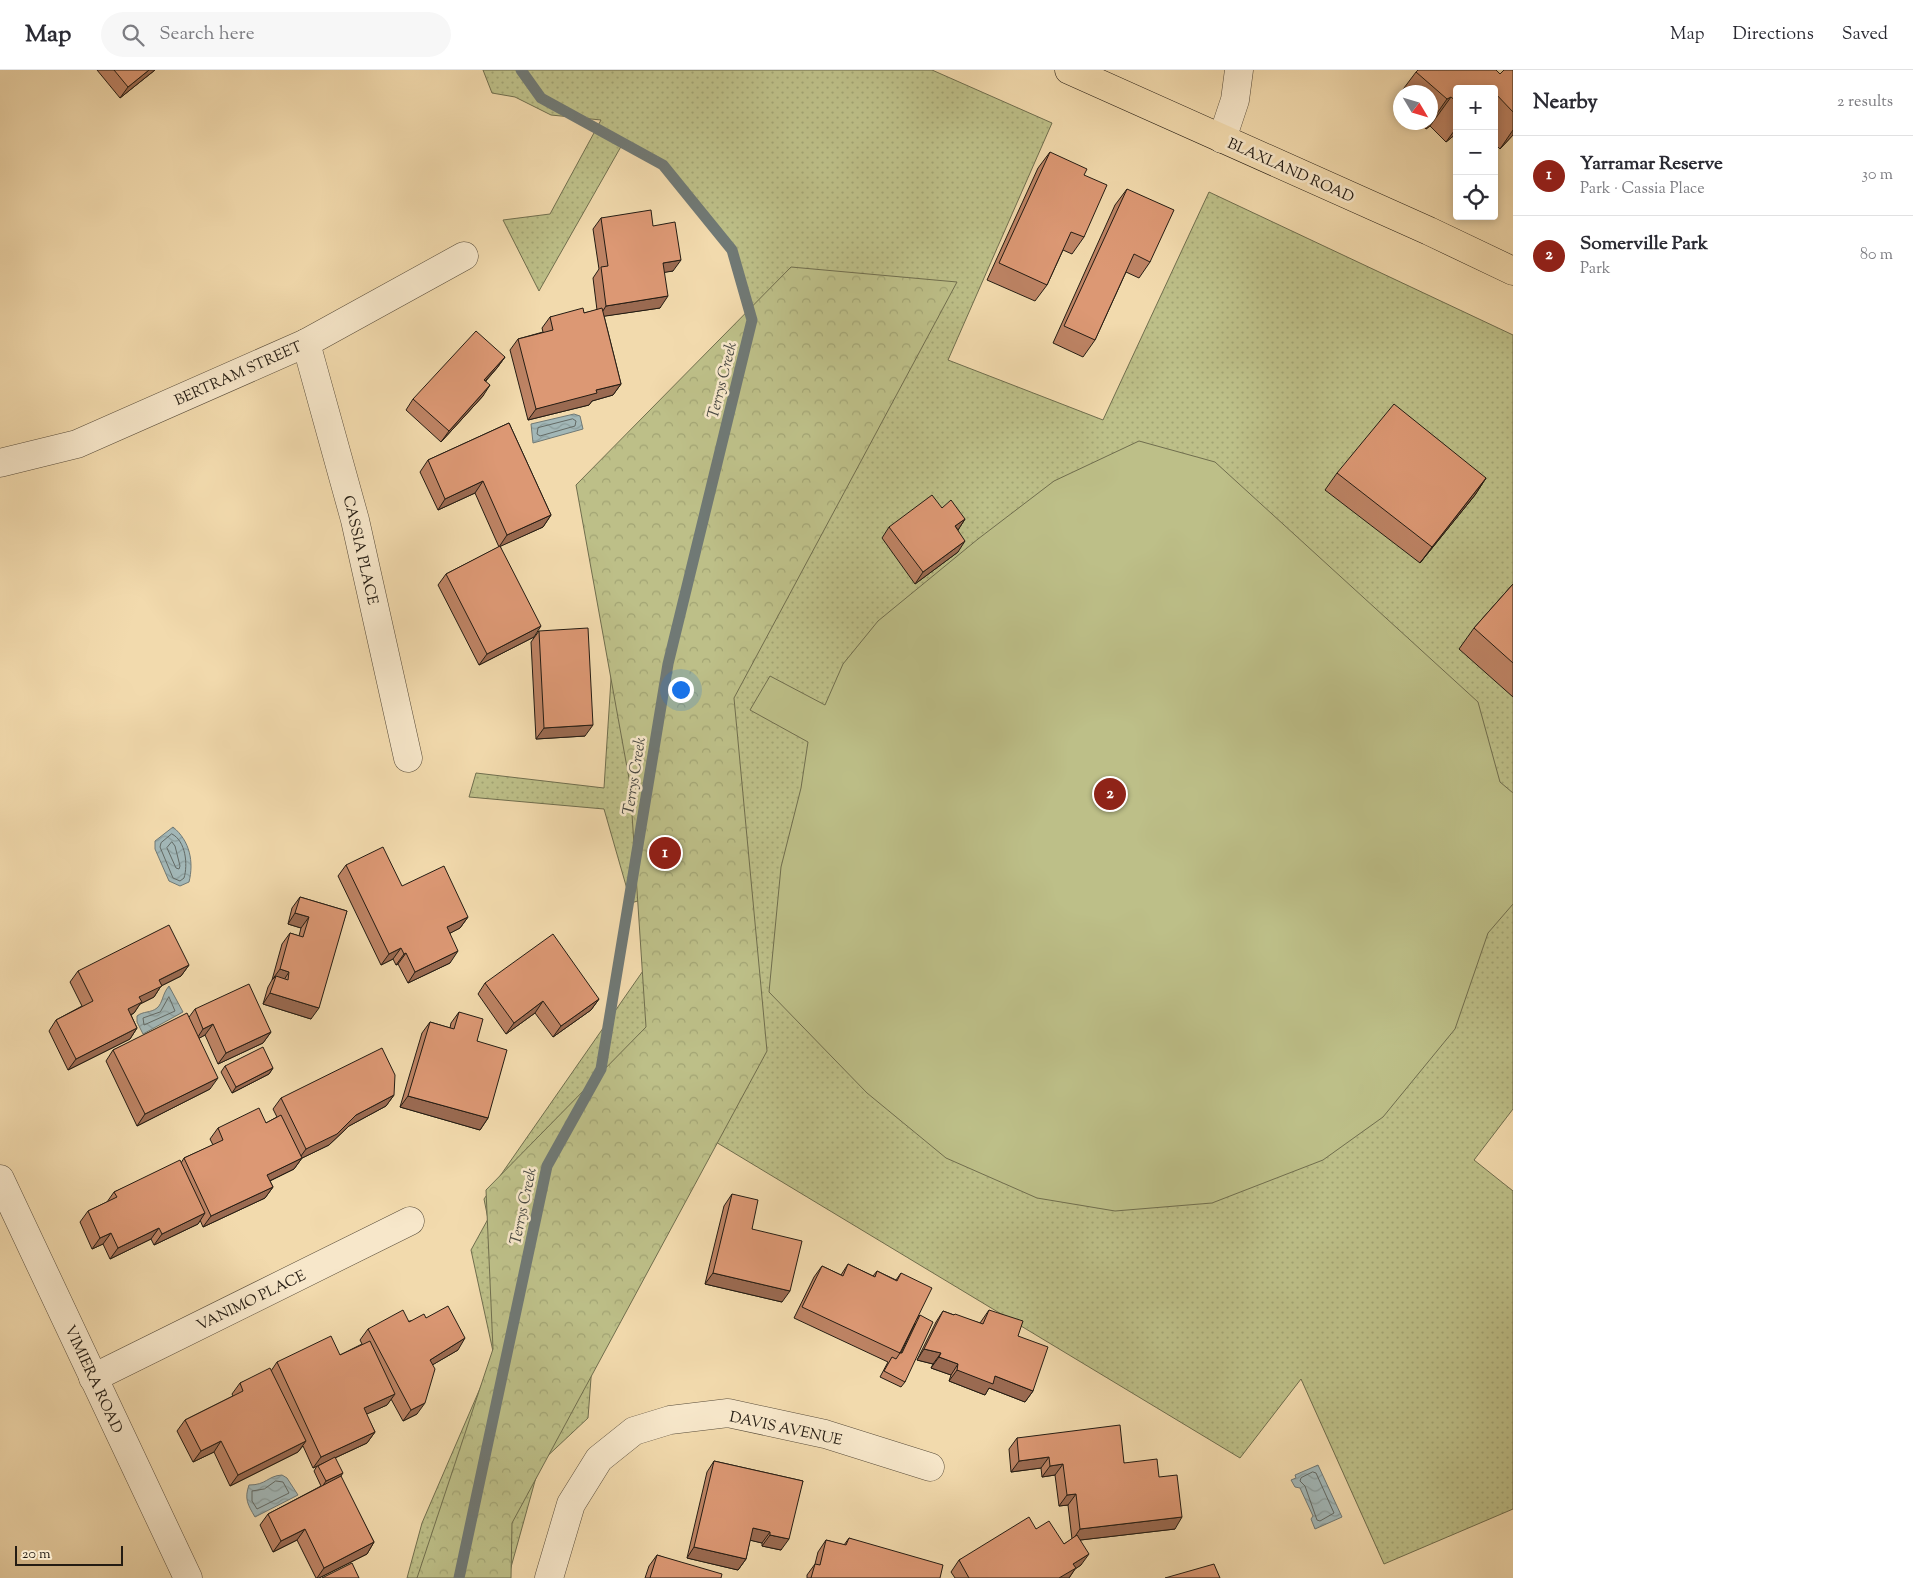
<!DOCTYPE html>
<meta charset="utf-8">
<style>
:root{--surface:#fff;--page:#f7f7f7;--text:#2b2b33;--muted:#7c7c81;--line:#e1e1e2;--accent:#8f2418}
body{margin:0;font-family:"Sorts Mill Goudy",serif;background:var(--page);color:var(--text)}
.controls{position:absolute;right:15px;top:15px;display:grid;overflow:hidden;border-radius:5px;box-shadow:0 2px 8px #0003}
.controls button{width:45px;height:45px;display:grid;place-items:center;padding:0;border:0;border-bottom:1px solid var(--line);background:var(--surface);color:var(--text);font:25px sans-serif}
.compass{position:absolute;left:1393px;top:15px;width:45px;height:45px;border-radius:50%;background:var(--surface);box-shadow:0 2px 8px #0003;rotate:128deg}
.scale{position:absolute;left:15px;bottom:12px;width:108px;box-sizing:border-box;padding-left:5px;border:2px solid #241c13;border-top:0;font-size:14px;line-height:18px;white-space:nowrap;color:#241c13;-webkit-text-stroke:4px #f7e7ca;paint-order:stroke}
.you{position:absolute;left:680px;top:619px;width:18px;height:18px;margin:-12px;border:4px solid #fff;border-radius:50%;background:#1a73e8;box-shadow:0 0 0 8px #1a73e833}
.badge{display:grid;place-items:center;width:32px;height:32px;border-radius:50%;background:var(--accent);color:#fff;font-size:16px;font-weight:700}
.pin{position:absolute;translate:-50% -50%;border:2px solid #fff;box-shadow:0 1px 5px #0006}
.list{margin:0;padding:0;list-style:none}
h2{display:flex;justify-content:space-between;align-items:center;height:65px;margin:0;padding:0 20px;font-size:21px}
h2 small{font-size:16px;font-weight:400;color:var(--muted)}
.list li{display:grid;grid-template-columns:32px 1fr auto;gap:15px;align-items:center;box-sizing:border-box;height:80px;padding:0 20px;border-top:1px solid var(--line)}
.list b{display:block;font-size:19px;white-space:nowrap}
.list p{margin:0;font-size:16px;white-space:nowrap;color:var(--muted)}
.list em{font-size:16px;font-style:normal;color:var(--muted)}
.icon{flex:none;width:28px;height:28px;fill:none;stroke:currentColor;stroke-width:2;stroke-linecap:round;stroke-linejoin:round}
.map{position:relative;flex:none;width:1513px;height:1508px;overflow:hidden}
header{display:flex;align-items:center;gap:30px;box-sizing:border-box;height:70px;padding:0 25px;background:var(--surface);border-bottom:1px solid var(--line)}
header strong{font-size:24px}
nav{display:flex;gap:28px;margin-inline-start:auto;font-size:18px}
.search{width:350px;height:45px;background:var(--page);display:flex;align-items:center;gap:12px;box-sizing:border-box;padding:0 18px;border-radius:28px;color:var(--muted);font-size:19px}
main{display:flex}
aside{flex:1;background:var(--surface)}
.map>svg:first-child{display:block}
</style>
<header>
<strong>Map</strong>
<div class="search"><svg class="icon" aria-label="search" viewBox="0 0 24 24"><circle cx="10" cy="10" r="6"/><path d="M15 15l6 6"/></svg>Search here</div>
<nav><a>Map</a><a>Directions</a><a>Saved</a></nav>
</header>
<main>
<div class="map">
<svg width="1513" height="1508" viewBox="0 0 1513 1508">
<defs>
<pattern id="grass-dots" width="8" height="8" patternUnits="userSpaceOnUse" patternTransform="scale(1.25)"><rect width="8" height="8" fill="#bdbf88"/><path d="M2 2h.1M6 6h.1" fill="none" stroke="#a2a474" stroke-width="1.8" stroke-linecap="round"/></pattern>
<pattern id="forest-crowns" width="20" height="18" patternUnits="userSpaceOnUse" patternTransform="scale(1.25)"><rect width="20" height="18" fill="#bdbf88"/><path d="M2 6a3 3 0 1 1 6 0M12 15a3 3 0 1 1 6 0" fill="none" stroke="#a2a474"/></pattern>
<pattern id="water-waves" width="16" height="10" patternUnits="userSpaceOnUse" patternTransform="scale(1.25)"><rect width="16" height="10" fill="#a2b7b7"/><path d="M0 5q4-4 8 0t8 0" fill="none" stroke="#8b9d9c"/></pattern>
</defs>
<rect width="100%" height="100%" fill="#f2daad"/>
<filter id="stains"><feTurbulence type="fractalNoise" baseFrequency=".004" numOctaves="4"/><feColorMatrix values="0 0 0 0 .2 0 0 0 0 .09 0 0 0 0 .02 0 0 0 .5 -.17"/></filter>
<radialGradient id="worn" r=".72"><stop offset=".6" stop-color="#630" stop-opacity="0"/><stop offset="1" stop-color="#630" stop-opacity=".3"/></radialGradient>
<polygon fill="url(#grass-dots)" stroke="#706e4e" points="483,0 932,0 1052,53 948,290 1103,350 1209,122 1513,265 1513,1039 1474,1090 1513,1121 1513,1439 1384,1494 1301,1309 1240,1388 676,1048 596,1241 588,1348 540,1393 508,1508 407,1508 422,1453 494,1286 471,1180 488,1149 484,1129 668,865 651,827 631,833 604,739 469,727 476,703 604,718 617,516 752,250 732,180 663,95 623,73 539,221 503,150 550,144 601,50 551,45 515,27 492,23"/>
<polygon fill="url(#forest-crowns)" stroke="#706e4e" points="791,197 957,212 734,628 767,981 512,1453 511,1508 417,1508 493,1279 486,1120 646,957 630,714 576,415"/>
<polygon fill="#bdbf88" stroke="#706e4e" points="1139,371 1215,392 1478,632 1500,712 1513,723 1513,834 1488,863 1455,959 1383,1047 1323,1090 1212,1133 1115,1141 1037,1128 946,1088 867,1023 769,922 781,797 801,718 808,672 750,640 770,606 825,635 843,594 878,551 978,469 1054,411"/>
<g fill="url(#water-waves)" stroke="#707975">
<polygon points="574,344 580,346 583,359 533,373 531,354"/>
<path d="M173,757c17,14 21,35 16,55l-9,4 -11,-5 -14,-32v-8z"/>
<path d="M169,916l14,26 -40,22 -6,-12v-6c6,-5 14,-3 20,-8 6,-5 5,-14 12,-22z"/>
<polygon points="1318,1395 1342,1447 1315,1459 1311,1449 1313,1446 1300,1418 1295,1417 1291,1410 1296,1408 1295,1405"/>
<path d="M282,1405l5,3 11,17 -43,22c-7,-12 -11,-18 -6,-32 18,0 18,-9 33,-10z"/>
</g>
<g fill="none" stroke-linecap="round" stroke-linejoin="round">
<g stroke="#636a65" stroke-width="1">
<polygon points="573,349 576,351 575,356 540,366 537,364 538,358"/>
<path d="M172,764c14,7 16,31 12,44l-4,3 -7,-3 -13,-31 1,-4z"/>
<polygon points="172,772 175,776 180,796 179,799 176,798 167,778"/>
<polygon points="169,927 175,941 144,955 143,948 160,942"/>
<polygon points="1313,1402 1316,1403 1334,1443 1320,1451 1317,1450 1305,1416 1300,1411 1301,1408"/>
<polygon points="276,1411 283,1412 289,1423 257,1439 252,1431 252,1421 264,1419"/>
</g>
<polyline stroke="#707975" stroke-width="11" points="459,1508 547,1096 601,999 668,594 752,250 732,180 663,95 541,28 521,0"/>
<defs>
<g id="minor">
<polyline points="1222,69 1235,30 1239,0"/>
<polyline points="306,273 355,450 408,688"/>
<polyline points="0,393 77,374 306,273 464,186"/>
<polyline points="93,1308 410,1151"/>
<polyline points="549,1508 571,1434 599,1389 634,1361 670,1350 728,1343 825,1364 930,1397"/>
</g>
<polyline id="tertiary" points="0,1109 188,1508"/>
<polyline id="primary" points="1069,0 1429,161 1513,201"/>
</defs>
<use href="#minor" stroke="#584c3a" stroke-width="29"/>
<use href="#tertiary" stroke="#584c3a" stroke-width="29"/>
<use href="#primary" stroke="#241c13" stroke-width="29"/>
<use href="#minor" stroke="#f7e7ca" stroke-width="28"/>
<use href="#tertiary" stroke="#f7e7ca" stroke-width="28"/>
<use href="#primary" stroke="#f2daad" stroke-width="28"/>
</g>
<g fill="#bd8364" stroke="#241c13" fill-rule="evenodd">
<polygon points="97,0 155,0 120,28"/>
<polygon points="1513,0 1513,65 1500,79 1494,73 1494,19 1457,19 1457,63 1446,72 1430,56 1426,59 1419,52 1430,52 1430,22 1401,22 1416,2 1500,4"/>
<polygon points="1400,24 1400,36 1395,32"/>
<polygon points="1050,82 1084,167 1072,184 1063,180 1047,215 1035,231 987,210 1038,98"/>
<polygon points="1127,119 1150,192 1139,208 1126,202 1095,270 1083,287 1053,273 1115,135"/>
<polygon points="601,148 653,156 673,201 664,202 660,238 604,246 621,314 613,325 592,331 589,335 528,350 510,280 518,269 543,262 542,258 550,247 584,243 597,240 593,208 599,199 593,159"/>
<polygon points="505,287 497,298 486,311 483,326 441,372 406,340 413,329"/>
<polygon points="509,353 551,445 543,457 500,476 534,567 479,595 438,515 446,504 499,477 475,423 438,440 420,402 428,390"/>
<polygon points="1337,403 1486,408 1475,425 1420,493 1325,420"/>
<polygon points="942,438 965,449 958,460 958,482 915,514 882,468 889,457"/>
<polygon points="1513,514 1513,627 1459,579 1474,558"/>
<polygon points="539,561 585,666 536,669 531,572"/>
<polygon points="346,795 468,847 460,858 450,863 450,893 408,913 398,894 396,895 393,889 381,895 338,806"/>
<polygon points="300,827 347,841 311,949 263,934 268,917 272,910 282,874 290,863 299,866 301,858 288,854 292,838"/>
<polygon points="189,895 181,906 161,916 154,927 140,934 134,943 131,945 137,958 130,969 68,1000 49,961 56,950 82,936 70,912 78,901"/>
<polygon points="485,913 599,929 591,940 553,967 535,943 506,964 478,924"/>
<polygon points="195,939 271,962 263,973 218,994 205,965 199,968 210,1019 137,1056 106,991 113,980 189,947"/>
<polygon points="459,942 477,971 488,1048 480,1060 400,1037 422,963 430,952 450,958 451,953"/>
<polygon points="225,996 273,998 269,1004 232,1023 221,1002"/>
<polygon points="394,1025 386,1036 349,1056 329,1075 302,1088 294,1099 270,1111 273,1117 265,1128 203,1157 200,1150 198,1154 154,1175 151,1169 110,1189 103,1174 92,1179 80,1152 88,1141 107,1132 114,1122 181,1093 184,1088 213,1075 210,1069 218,1058 266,1053 277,1047 273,1039 281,1028"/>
<polygon points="732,1124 752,1159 782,1232 705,1214 724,1136"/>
<path d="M848,1194l25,12 4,-5 19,9 5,-7 15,47 4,-5 -15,67 -4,5 -21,-10 8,-15 -94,-44 20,-41 8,-11 19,9zM915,1253l-14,30h-1z"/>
<polygon points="989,1240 1018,1266 1033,1321 1025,1332 989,1318 985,1325 949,1311 951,1305 931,1298 933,1294 917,1290 936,1252 943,1241 954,1245 980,1253"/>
<polygon points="426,1248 458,1280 432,1295 417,1344 403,1351 391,1329 387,1335 366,1344 375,1362 367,1373 335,1388 340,1407 374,1472 367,1484 319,1508 316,1508 297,1470 273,1482 260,1455 268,1444 321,1416 314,1401 317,1396 313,1398 303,1376 298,1382 230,1416 214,1382 193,1392 177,1361 185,1350 233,1326 232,1324 240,1313 271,1301 277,1292 340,1285 362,1274 360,1270 368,1259"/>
<polygon points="1017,1368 1124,1393 1159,1407 1175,1459 1080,1470 1081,1495 1075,1499 1069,1508 955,1508 951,1502 959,1490 1036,1459 1064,1474 1072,1469 1068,1435 1059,1436 1055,1405 1042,1407 1041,1398 1011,1402 1009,1379"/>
<polygon points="714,1391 803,1411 781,1480 762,1476 762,1473 750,1470 746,1489 738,1500 687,1488 707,1402"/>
<polygon points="849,1468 940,1508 807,1508 807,1505 815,1494 818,1482 826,1470 844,1475"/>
<polygon points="657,1485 721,1508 645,1508 649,1496"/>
</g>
<g fill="#9a6a51" stroke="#241c13">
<polygon points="149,0 155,0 120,28 128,17"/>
<polygon points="1451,27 1430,56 1426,59 1447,29"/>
<polygon points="1457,57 1457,63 1446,72"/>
<polygon points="1513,60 1513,65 1500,79"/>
<polygon points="681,190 673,201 655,204 663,193"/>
<polygon points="668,226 660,238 599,247 606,236"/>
<polygon points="505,287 497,298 476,321 484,310"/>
<polygon points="621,314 613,325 592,331 589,335 528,350 536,339 596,320"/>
<polygon points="490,315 483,326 441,372 449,361"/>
<polygon points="1486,408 1475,425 1420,493 1432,477"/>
<polygon points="483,411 475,423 438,440 445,429"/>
<polygon points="551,445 543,457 499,477 507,465"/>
<polygon points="965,449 958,460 955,456"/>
<polygon points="965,471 958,482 915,514 923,502"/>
<polygon points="541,556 534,567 479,595 487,584"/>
<polygon points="593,655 585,666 536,669 544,658"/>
<polygon points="295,843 309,847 301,858 288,854"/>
<polygon points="468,847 460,858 439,869 447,857"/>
<polygon points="401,878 393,889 381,895 389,884"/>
<polygon points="458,881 450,893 408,913 415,902"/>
<polygon points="406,883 398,894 396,895 404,884"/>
<polygon points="189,895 181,906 161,916 154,927 140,934 134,943 120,950 128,939 139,927 159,910"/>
<polygon points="280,899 289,902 282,913 276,906 272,910"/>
<polygon points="270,923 319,938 311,949 263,934"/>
<polygon points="599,929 591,940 553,967 561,956"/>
<polygon points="543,931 535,943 506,964 514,953"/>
<polygon points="213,954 205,965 196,970 203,959"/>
<polygon points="137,958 130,969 68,1000 76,989"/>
<polygon points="271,962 263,973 218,994 226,983"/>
<polygon points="273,998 269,1004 232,1023 236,1017"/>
<polygon points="218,1008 210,1019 137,1056 145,1044"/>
<polygon points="394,1025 386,1036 349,1056 329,1075 298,1090 306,1079 356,1045"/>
<polygon points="408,1026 488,1048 480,1060 400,1037"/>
<polygon points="302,1088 294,1099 259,1116 267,1105"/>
<polygon points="273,1117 265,1128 203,1157 211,1146"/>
<polygon points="205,1143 198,1154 154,1175 162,1164"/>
<polygon points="159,1158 151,1169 110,1189 118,1178"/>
<polygon points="111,1163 103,1174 92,1179 100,1168"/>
<polygon points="713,1203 790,1221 782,1232 705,1214"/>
<polygon points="465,1268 458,1280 422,1301 430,1290"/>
<polygon points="924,1279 941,1283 933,1294 917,1290"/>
<polygon points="939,1287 958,1294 951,1305 931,1298"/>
<polygon points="957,1300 995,1306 1033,1321 1025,1332 989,1318 985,1325 949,1311"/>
<polygon points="395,1324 387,1335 356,1349 364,1338"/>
<polygon points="425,1333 417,1344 403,1351 411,1340"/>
<polygon points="375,1362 367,1373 313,1398 321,1387"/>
<polygon points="221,1371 214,1382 193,1392 201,1381"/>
<polygon points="306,1371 298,1382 230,1416 238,1405"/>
<polygon points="1049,1387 1041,1398 1011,1402 1019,1391"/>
<polygon points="1063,1394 1055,1405 1042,1407 1050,1396"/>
<polygon points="343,1403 339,1409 322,1417 326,1411"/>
<polygon points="1076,1424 1068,1435 1059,1436 1067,1425"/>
<polygon points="1182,1447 1175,1459 1072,1471 1080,1459"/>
<polygon points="753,1458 770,1462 762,1473 745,1469"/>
<polygon points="305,1459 297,1470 273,1482 281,1471"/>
<polygon points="770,1465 789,1469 781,1480 762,1476"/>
<polygon points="374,1472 367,1484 319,1508 317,1508 324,1498"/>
<polygon points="694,1477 746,1489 738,1500 687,1488"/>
<polygon points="1089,1484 1081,1495 1075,1499 1069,1508 1059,1508 1073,1494"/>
</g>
<g fill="#dc9874" stroke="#241c13">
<polygon points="114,0 149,0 128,17"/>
<polygon points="1418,0 1496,0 1500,4 1504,0 1513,0 1513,42 1494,22 1494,19 1457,19 1457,32 1451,27 1447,29 1416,2"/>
<polygon points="1050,82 1087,99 1084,105 1107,115 1084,167 1071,162 1047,215 999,193"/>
<polygon points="1127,119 1174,140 1150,192 1134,184 1095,270 1064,256"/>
<polygon points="651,140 653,156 675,152 681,190 663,193 668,226 606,236 601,197 608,196 601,148"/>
<polygon points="583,238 584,243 602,238 621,314 596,320 597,323 536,339 518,269 553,260 550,247"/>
<polygon points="476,261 505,287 484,310 490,315 449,361 413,329"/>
<polygon points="1394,334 1486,408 1432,477 1337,403"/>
<polygon points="509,353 551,445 507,465 483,411 445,429 428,390"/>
<polygon points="932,425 942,438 951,430 965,449 955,456 965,471 923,502 889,457"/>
<polygon points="500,476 541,556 487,584 446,504"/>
<polygon points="1513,514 1513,593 1474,558"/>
<polygon points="588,558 593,655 544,658 539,561"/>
<polygon points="383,777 402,816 444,796 468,847 447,857 458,881 415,902 406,883 404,884 401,878 389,884 346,795"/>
<polygon points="300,827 347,841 319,938 270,923 276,906 288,910 289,902 280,899 290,863 303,867 309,847 295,843"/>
<polygon points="169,855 189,895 159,910 162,916 139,927 142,932 128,939 137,958 76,989 56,950 93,931 78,901"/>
<polygon points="553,864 599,929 561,956 543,931 514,953 485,913"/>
<polygon points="249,914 271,962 226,983 213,954 203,959 195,939"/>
<polygon points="459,942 483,949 477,971 507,980 488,1048 408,1026 430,952 454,959"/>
<polygon points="187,943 218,1008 145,1044 113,980"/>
<polygon points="263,977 273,998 236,1017 225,996"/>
<polygon points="382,978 395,1005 394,1025 356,1045 337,1064 306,1079 281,1028"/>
<polygon points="259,1038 266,1053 281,1045 302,1088 267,1105 273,1117 211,1146 184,1088 223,1070 218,1058"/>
<polygon points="180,1090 205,1143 162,1164 159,1158 118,1178 111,1163 100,1168 88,1141 117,1127 114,1122"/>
<polygon points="732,1124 758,1130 752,1159 802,1171 790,1221 713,1203"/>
<polygon points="848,1194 875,1207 877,1201 897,1211 901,1203 932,1218 900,1283 802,1237 822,1196 843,1206"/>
<polygon points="448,1236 465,1268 430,1290 435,1299 425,1333 411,1340 368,1259 403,1240 409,1252 424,1244 426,1248"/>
<polygon points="989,1240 1023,1251 1018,1266 1048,1277 1033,1321 995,1306 993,1314 957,1300 958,1294 939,1287 941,1283 924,1279 943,1241 954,1245 955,1244 983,1254"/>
<polygon points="920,1245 933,1252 905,1312 884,1301 892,1287 896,1289 900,1283 899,1283 902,1283"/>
<polygon points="331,1266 340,1285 370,1271 395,1324 364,1338 375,1362 321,1387 277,1292"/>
<polygon points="270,1298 306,1371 238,1405 221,1371 201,1381 185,1350 243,1321 240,1313"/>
<polygon points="1120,1355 1124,1393 1157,1389 1159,1407 1177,1405 1182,1447 1080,1459 1076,1424 1067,1425 1063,1394 1050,1396 1049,1387 1019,1391 1017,1368"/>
<polygon points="335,1387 343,1403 326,1411 318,1396"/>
<polygon points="714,1391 803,1411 789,1469 770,1465 770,1462 753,1458 746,1489 694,1477"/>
<polygon points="341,1406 374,1472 324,1498 305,1459 281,1471 268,1444"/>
<polygon points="1029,1447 1036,1459 1049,1451 1064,1474 1077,1465 1089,1484 1073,1494 1076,1498 1059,1508 969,1508 959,1490"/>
<polygon points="849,1468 943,1495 940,1508 811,1508 815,1494 820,1495 826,1470 846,1475"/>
<polygon points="657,1485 722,1504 721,1508 650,1508"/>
<polygon points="352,1493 359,1508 322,1508"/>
<polygon points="1214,1494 1220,1508 1165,1508"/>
</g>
<g text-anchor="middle" stroke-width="5" stroke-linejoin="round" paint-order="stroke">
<g font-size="15" fill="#241c13" stroke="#f7e7ca">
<text transform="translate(1291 100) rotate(24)" y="5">BLAXLAND ROAD</text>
<text transform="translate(238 303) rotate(-24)" y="5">BERTRAM STREET</text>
<text transform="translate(361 480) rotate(77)" y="5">CASSIA PLACE</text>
<text transform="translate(251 1230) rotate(-26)" y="5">VANIMO PLACE</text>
<text transform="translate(94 1309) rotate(65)" y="5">VIMIERA ROAD</text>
<text transform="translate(786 1358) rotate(12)" y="5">DAVIS AVENUE</text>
</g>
<g font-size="16" font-style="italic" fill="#4a4a44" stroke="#f7e7ca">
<text transform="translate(721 310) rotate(-76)" y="6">Terrys Creek</text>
<text transform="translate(633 706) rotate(-81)" y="6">Terrys Creek</text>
<text transform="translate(522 1136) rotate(-78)" y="6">Terrys Creek</text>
</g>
</g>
<rect width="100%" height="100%" filter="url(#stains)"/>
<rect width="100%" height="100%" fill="url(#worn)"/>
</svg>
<div class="controls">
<button>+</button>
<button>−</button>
<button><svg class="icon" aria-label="locate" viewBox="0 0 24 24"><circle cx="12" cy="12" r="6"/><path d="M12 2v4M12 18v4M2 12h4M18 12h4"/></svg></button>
</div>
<svg class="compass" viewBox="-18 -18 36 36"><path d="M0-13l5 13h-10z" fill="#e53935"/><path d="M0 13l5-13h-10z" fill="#7c7c81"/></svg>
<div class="scale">20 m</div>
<div class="you"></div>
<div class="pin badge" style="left:665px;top:783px">1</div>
<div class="pin badge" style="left:1110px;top:724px">2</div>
</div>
<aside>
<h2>Nearby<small>2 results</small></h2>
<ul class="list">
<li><span class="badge">1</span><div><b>Yarramar Reserve</b><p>Park · Cassia Place</p></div><em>30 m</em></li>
<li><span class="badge">2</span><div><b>Somerville Park</b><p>Park</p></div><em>80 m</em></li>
</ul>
</aside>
</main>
